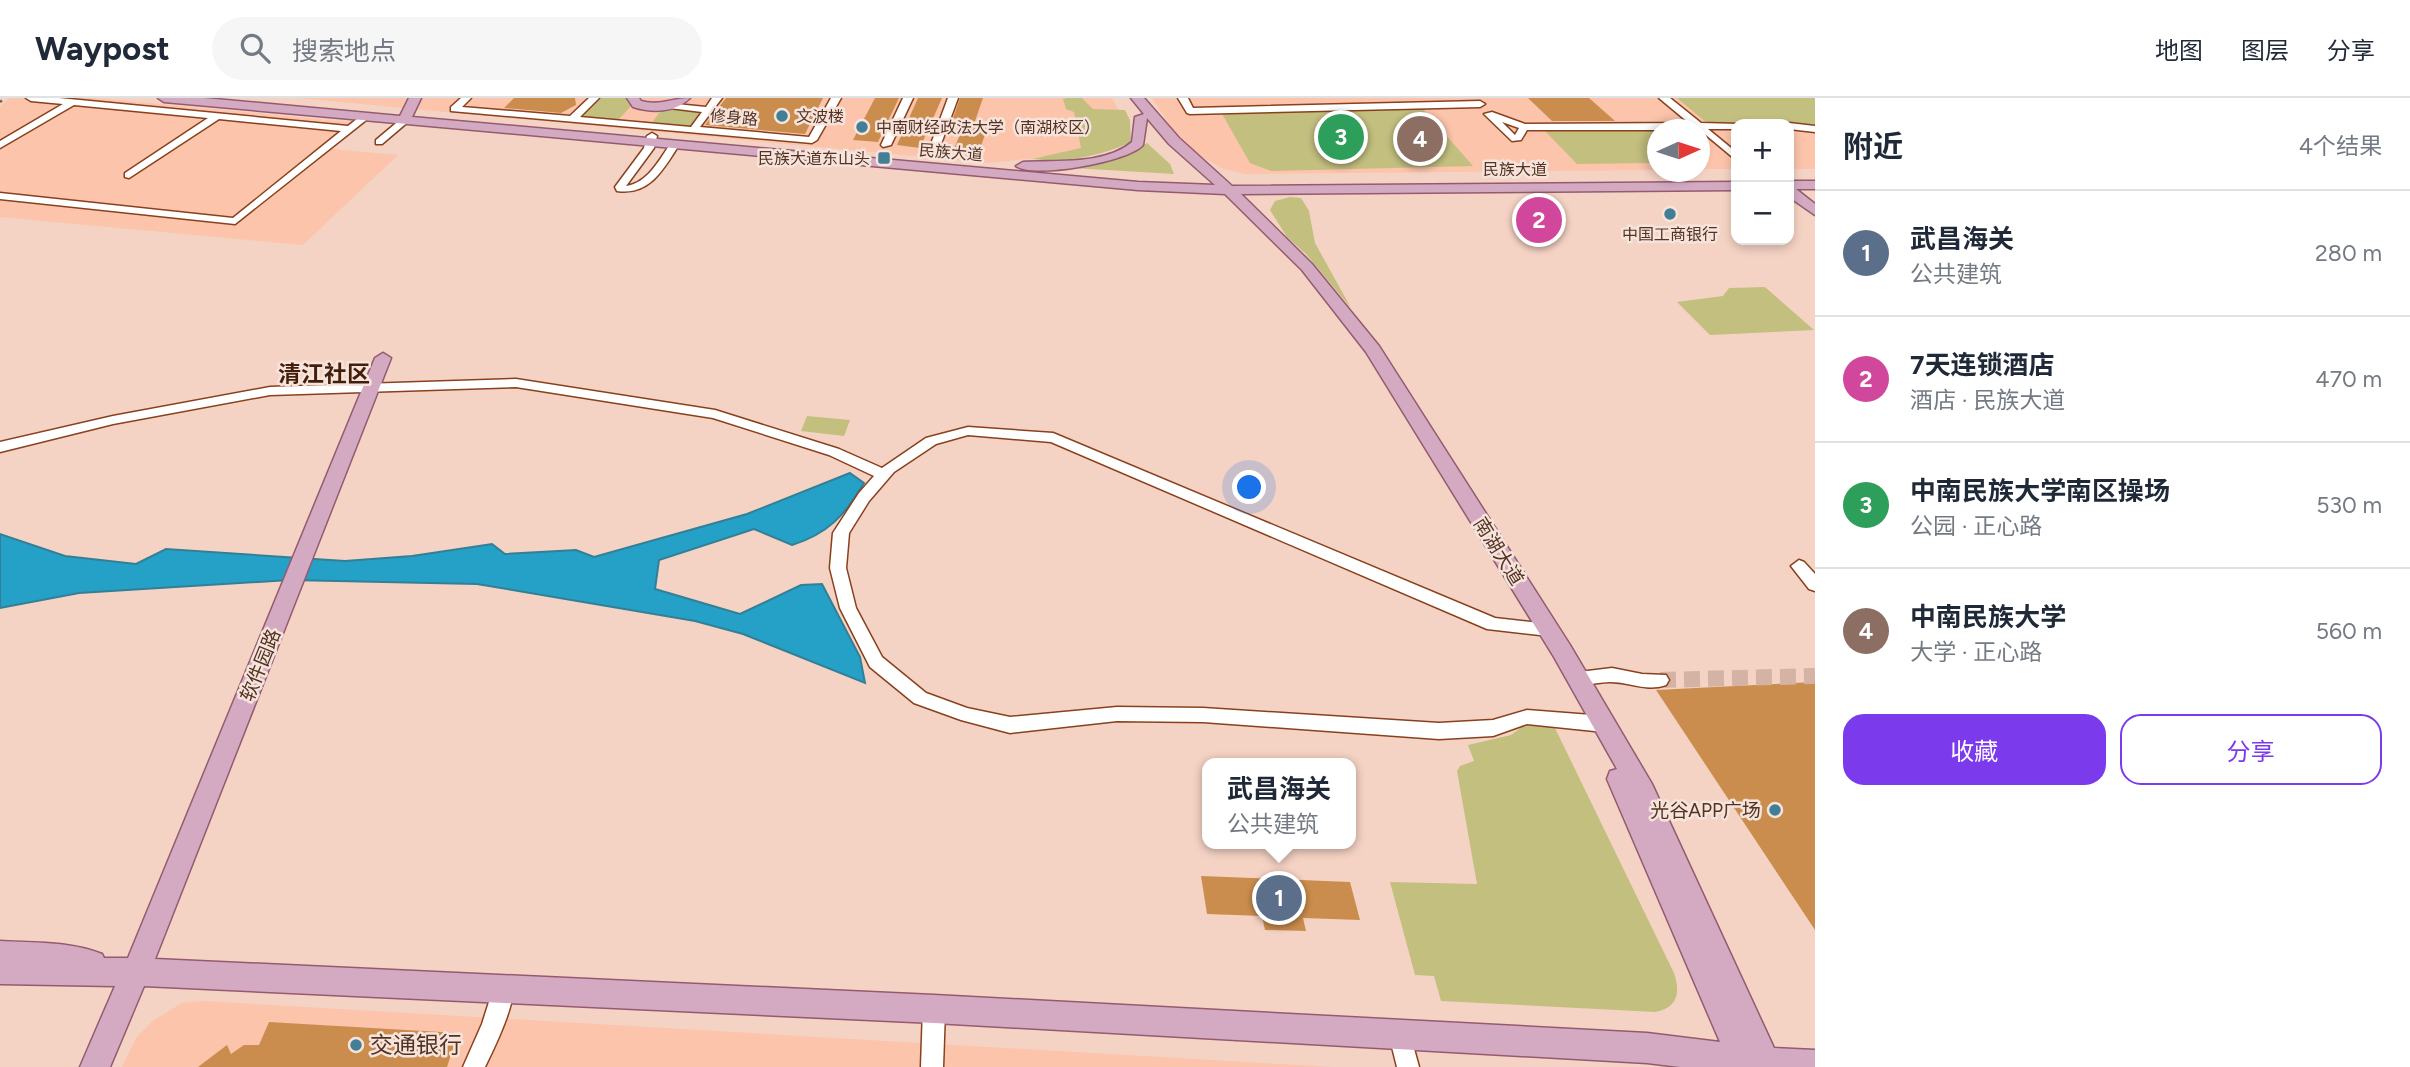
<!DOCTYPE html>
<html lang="zh">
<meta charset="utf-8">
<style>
:root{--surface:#fff;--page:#f6f6f7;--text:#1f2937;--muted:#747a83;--line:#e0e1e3;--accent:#7c3aed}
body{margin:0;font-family:Figtree,"Noto Sans SC",sans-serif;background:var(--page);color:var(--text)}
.controls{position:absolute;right:21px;top:21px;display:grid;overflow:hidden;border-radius:14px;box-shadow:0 4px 10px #0003}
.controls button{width:63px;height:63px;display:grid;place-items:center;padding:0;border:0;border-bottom:2px solid var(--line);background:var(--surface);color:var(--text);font:35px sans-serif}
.compass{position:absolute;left:1647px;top:21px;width:63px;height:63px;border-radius:50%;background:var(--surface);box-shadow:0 4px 10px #0003;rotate:87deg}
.you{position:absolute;left:1250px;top:390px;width:24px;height:24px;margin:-18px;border:5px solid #fff;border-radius:50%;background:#1a73e8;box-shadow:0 0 0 10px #1a73e833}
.badge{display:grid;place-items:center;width:46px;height:46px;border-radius:50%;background:var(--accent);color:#fff;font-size:23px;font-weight:700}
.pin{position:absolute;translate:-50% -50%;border:4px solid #fff;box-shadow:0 2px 7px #0006}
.popup{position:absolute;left:1202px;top:660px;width:154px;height:91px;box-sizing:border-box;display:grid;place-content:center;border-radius:14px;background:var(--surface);filter:drop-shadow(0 2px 5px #0005);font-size:23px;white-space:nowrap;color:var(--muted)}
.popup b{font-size:26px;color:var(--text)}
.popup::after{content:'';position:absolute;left:50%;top:100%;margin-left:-14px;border:14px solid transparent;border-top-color:var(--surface)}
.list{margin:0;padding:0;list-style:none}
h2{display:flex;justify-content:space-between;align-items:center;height:91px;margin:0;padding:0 28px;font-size:30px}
h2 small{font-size:23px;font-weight:400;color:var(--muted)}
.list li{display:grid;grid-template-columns:46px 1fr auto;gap:21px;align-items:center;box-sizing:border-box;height:126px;padding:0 28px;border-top:2px solid var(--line)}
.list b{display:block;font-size:26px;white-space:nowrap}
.list p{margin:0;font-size:23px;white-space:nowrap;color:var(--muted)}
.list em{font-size:23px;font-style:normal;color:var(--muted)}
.actions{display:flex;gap:14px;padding:21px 28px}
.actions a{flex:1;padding:16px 0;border:2px solid var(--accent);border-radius:21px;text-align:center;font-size:24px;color:var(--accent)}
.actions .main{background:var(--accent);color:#fff}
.icon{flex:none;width:38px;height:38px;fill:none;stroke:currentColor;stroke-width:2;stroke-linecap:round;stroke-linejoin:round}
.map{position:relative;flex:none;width:1815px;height:969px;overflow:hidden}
header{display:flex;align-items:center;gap:42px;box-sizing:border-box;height:98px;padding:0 35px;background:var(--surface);border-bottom:2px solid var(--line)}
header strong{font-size:33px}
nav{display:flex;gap:38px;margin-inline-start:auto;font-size:24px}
.search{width:490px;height:63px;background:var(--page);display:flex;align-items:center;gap:18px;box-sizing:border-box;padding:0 24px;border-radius:38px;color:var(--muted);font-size:26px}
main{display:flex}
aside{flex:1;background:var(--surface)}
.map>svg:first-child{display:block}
</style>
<header>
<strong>Waypost</strong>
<div class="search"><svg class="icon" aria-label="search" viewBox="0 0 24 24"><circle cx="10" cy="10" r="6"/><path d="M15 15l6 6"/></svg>搜索地点</div>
<nav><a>地图</a><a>图层</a><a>分享</a></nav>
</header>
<main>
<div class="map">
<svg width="1815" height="969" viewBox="0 0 1815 969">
<rect width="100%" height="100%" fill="#f5d3c4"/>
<g fill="#fbc4ab">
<polygon points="10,0 94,0 362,25 332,51 398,57 303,147 0,119 0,8"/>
<polygon points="298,0 1112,0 1120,15 1094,54 988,65"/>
<polygon points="1152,0 1815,0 1815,71 1789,71 1789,26 1736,26 1736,71 1700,71 1700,32 1658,32 1657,72 1245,76 1224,71 1200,58 1171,29"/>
<polygon points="203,903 1332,969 122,969 136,940 154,922 182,905"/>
</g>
<g fill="#c3bf7f">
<polygon points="599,0 628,0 632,7 618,22 580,18"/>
<path d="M1067,0h15l11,11 32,1 5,10 1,22c-28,14 -68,21 -99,17l49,-11 -7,-36 -8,-3 -3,-10z"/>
<polygon points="1677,0 1815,0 1815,28 1708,26"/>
<polygon points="672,9 705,12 692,30 651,26 662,11"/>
<polygon points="1421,9 1473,68 1271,73 1250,65 1221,14"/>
<polygon points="1657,32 1657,65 1648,65 1577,66 1545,33"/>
<polygon points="1147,45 1170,66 1174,76 1056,69 1111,61 1129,56"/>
<polygon points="1290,99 1301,100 1309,113 1315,145 1351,210 1306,156 1287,139 1270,112 1275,103"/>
<polygon points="1765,189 1814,232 1710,237 1677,204 1723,198 1729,190"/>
<polygon points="807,318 850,322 844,338 801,333"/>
<path d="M1535,627l19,1 120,247c7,21 3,35 -19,39l-214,-11 -7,-25 -19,-1 -25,-93 87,2 -20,-113 3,-5 14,-5 -6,-16 43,-10 11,-8z"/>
</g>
<path fill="#25a0c7" stroke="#337f96" stroke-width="2" d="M850,375l14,10c-19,32 -36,51 -72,62l-38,-16 -95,31 -4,29 85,25 61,-29 21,-1 38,73 5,26 -122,-49 -48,-13 -218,-37 -187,-4 -211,13 -79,15v-74l65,22 71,8 30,-15 179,12 67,-5 80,-12 13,10 71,-4 18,7 153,-43z"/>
<g fill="#cb8d4d">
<polygon points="514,0 575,0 576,7 561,15 504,10"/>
<polygon points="726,0 823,0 805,36 705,27"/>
<polygon points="875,0 899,0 878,44 853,42"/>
<polygon points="918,0 942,0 920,50 897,47"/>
<polygon points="960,0 983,0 974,26 988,28 979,54 954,51 966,22 953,20"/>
<polygon points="1528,0 1589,0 1615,23 1552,23"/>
<polygon points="1815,584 1815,832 1656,592"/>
<polygon points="1201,778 1350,784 1360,822 1303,820 1306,833 1265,832 1262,818 1207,816"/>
<polygon points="269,924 458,935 447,969 198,969 227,947 231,956 244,947 259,947"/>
</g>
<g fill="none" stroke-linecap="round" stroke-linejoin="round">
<polyline stroke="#d5b3a4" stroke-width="16" stroke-dasharray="16 8" stroke-linecap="butt" points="1660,582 1815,578"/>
<defs>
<g id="minor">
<polygon points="26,0 59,0 348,28 362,17 370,19 235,126 0,101 0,95 233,120 341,33 219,21 129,80 125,79 125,75 208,20 74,7 0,50 0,43 63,6 31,3"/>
<polygon points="461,0 471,0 462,9 570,18 589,0 599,0 580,19 691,29 702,14 669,10 664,7 666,5 706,9 712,0 722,0 700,29 809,39 831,0 841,0 817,42 812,45 451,13 451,9"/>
<polygon points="903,0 913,0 891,47 883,49 881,47"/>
<polygon points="948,0 958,0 938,54 930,56 928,54"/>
<polygon points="1178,0 1188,0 1193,10 1480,3 1485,6 1480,9 1190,16 1187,15"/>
<path d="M1659,0h11l31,25 38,1h-3v5h-28l28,23v8l-36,-30h-173l-6,10 -9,1 -28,-27 8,-2 33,12 164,-1zM1502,24l17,6 -4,7z"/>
<polygon points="401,21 409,23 382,46 376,46 376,42"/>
<polygon points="1789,25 1815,28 1815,34 1789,31 1789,26 1785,26"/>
<path d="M652,35l5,3 -3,12 -28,38c22,-3 33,-26 45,-43l8,2c-15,23 -29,51 -62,46l-2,-4 29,-39 3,-12z"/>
<polygon points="516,281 715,312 839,351 882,370 926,340 968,329 1053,335 1495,520 1549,526 1555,527 1557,532 1555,537 1549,538 1487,531 1051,344 968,337 936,346 894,374 869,403 849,435 846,470 856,510 882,559 926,595 967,610 1010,619 1117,609 1203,610 1439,625 1493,622 1527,612 1604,618 1610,621 1613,626 1610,631 1604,634 1527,626 1493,638 1439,641 1203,624 1117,623 1010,635 961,622 914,605 870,569 840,510 830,470 833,435 859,395 874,378 829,357 713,320 516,289 270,297 113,326 0,354 0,344 113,318 270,289"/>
<polygon points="1799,462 1804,464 1815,476 1815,493 1809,491 1791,468"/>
<path d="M1612,570l30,6 24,1 3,5 -3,5c-20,7 -36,-3 -56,-3 -13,0 -26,5 -39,1l-3,-5 3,-5z"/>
<path d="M504,879l8,3c7,19 -18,68 -27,87h-22l19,-43 14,-44z"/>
<polygon points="934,900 942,903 945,911 943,969 921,969 923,911 926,903"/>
<polygon points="1400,926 1408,929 1419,969 1397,969 1389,937 1392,929"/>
</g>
<g id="major">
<path d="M158,0h46l196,18 9,-18h12l-9,19 726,65 77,3 -46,-41 -22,-26 -4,27c-14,17 -111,34 -127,21l7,-4c33,-2 82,3 109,-20l3,-25 9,-3 -13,-16h13l35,40 53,48 504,-4v8l-495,4 71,70 67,82 191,299 82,139 122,264 41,2v17h-135l-33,-4 -713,-40 -790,-37 -34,81h-30l35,-81 -115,-2v-43c34,2 70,0 102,13l2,4h24l247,-600 8,-5 8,5 -236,601 779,36 713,38 73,9 -113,-263 3,-8 7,-2 -63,-112 -188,-305 -64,-82 -77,-76 -87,-4 -974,-88z"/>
<path d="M627,0h12l2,3c18,5 32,-3 49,-3 -15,15 -38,15 -57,9z"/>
<polygon points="1789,83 1815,83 1815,91 1796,91 1815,106 1815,117 1789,99"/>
</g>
</defs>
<use href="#minor" stroke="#89411d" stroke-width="3"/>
<use href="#major" stroke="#945b6f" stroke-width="3"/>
<use href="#minor" fill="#fff" fill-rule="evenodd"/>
<use href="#major" fill="#d4aac2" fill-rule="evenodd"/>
<polyline stroke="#7c5b4b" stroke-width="2.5" stroke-dasharray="2.5 4.5" stroke-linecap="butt" points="0,4 5,0"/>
</g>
<g fill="#427e95" stroke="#f6e4dc" stroke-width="2.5">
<circle cx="782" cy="18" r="7"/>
<circle cx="862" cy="29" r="7"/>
<rect x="877" y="53" width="14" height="14" rx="3.5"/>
<circle cx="1670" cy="116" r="7"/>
<circle cx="1775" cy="712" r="7"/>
<circle cx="356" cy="947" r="7"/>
</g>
<g text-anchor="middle" stroke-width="5" stroke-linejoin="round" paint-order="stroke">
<g font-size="16" fill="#533222" stroke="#f6e4dc" text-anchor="start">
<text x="796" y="24">文波楼</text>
<text x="876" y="35">中南财经政法大学（南湖校区）</text>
<text x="870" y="66" text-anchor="end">民族大道东山头</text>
<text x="1670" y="142" text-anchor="middle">中国工商银行</text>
</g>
<g font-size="16" fill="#533222" stroke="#f6e4dc">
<text transform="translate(734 19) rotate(5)" y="6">修身路</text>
<text transform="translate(951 54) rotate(5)" y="6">民族大道</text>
<text x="1515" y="77">民族大道</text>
</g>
<g font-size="19" fill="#533222" stroke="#f6e4dc">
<text transform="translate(1499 453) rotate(58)" y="7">南湖大道</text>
<text transform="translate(260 567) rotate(-68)" y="7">软件园路</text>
</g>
<g font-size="19" fill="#533222" stroke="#f6e4dc" text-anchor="end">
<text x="1761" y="719">光谷APP广场</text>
</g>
<g font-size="23" font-weight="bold" fill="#451e0b" stroke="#f6e4dc">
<text x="324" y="284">清江社区</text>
</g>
<g font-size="23" fill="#533222" stroke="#f6e4dc" text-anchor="start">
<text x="370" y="955">交通银行</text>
</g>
</g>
</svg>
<div class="controls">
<button>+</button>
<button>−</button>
</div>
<svg class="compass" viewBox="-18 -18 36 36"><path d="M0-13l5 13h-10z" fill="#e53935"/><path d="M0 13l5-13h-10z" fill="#747a83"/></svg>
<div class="you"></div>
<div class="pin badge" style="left:1279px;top:800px;background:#5c6f8a">1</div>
<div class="popup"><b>武昌海关</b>公共建筑</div>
<div class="pin badge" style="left:1539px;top:122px;background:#d1479c">2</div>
<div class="pin badge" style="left:1341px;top:39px;background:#2e9e5b">3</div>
<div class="pin badge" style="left:1420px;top:41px;background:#8d6e63">4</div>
</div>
<aside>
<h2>附近<small>4个结果</small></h2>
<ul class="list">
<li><span class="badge" style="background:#5c6f8a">1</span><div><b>武昌海关</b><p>公共建筑</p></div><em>280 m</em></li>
<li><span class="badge" style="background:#d1479c">2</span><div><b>7天连锁酒店</b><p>酒店 · 民族大道</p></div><em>470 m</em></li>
<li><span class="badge" style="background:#2e9e5b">3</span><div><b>中南民族大学南区操场</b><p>公园 · 正心路</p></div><em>530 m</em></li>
<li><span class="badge" style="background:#8d6e63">4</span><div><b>中南民族大学</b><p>大学 · 正心路</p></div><em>560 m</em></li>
</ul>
<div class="actions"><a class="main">收藏</a><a>分享</a></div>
</aside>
</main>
